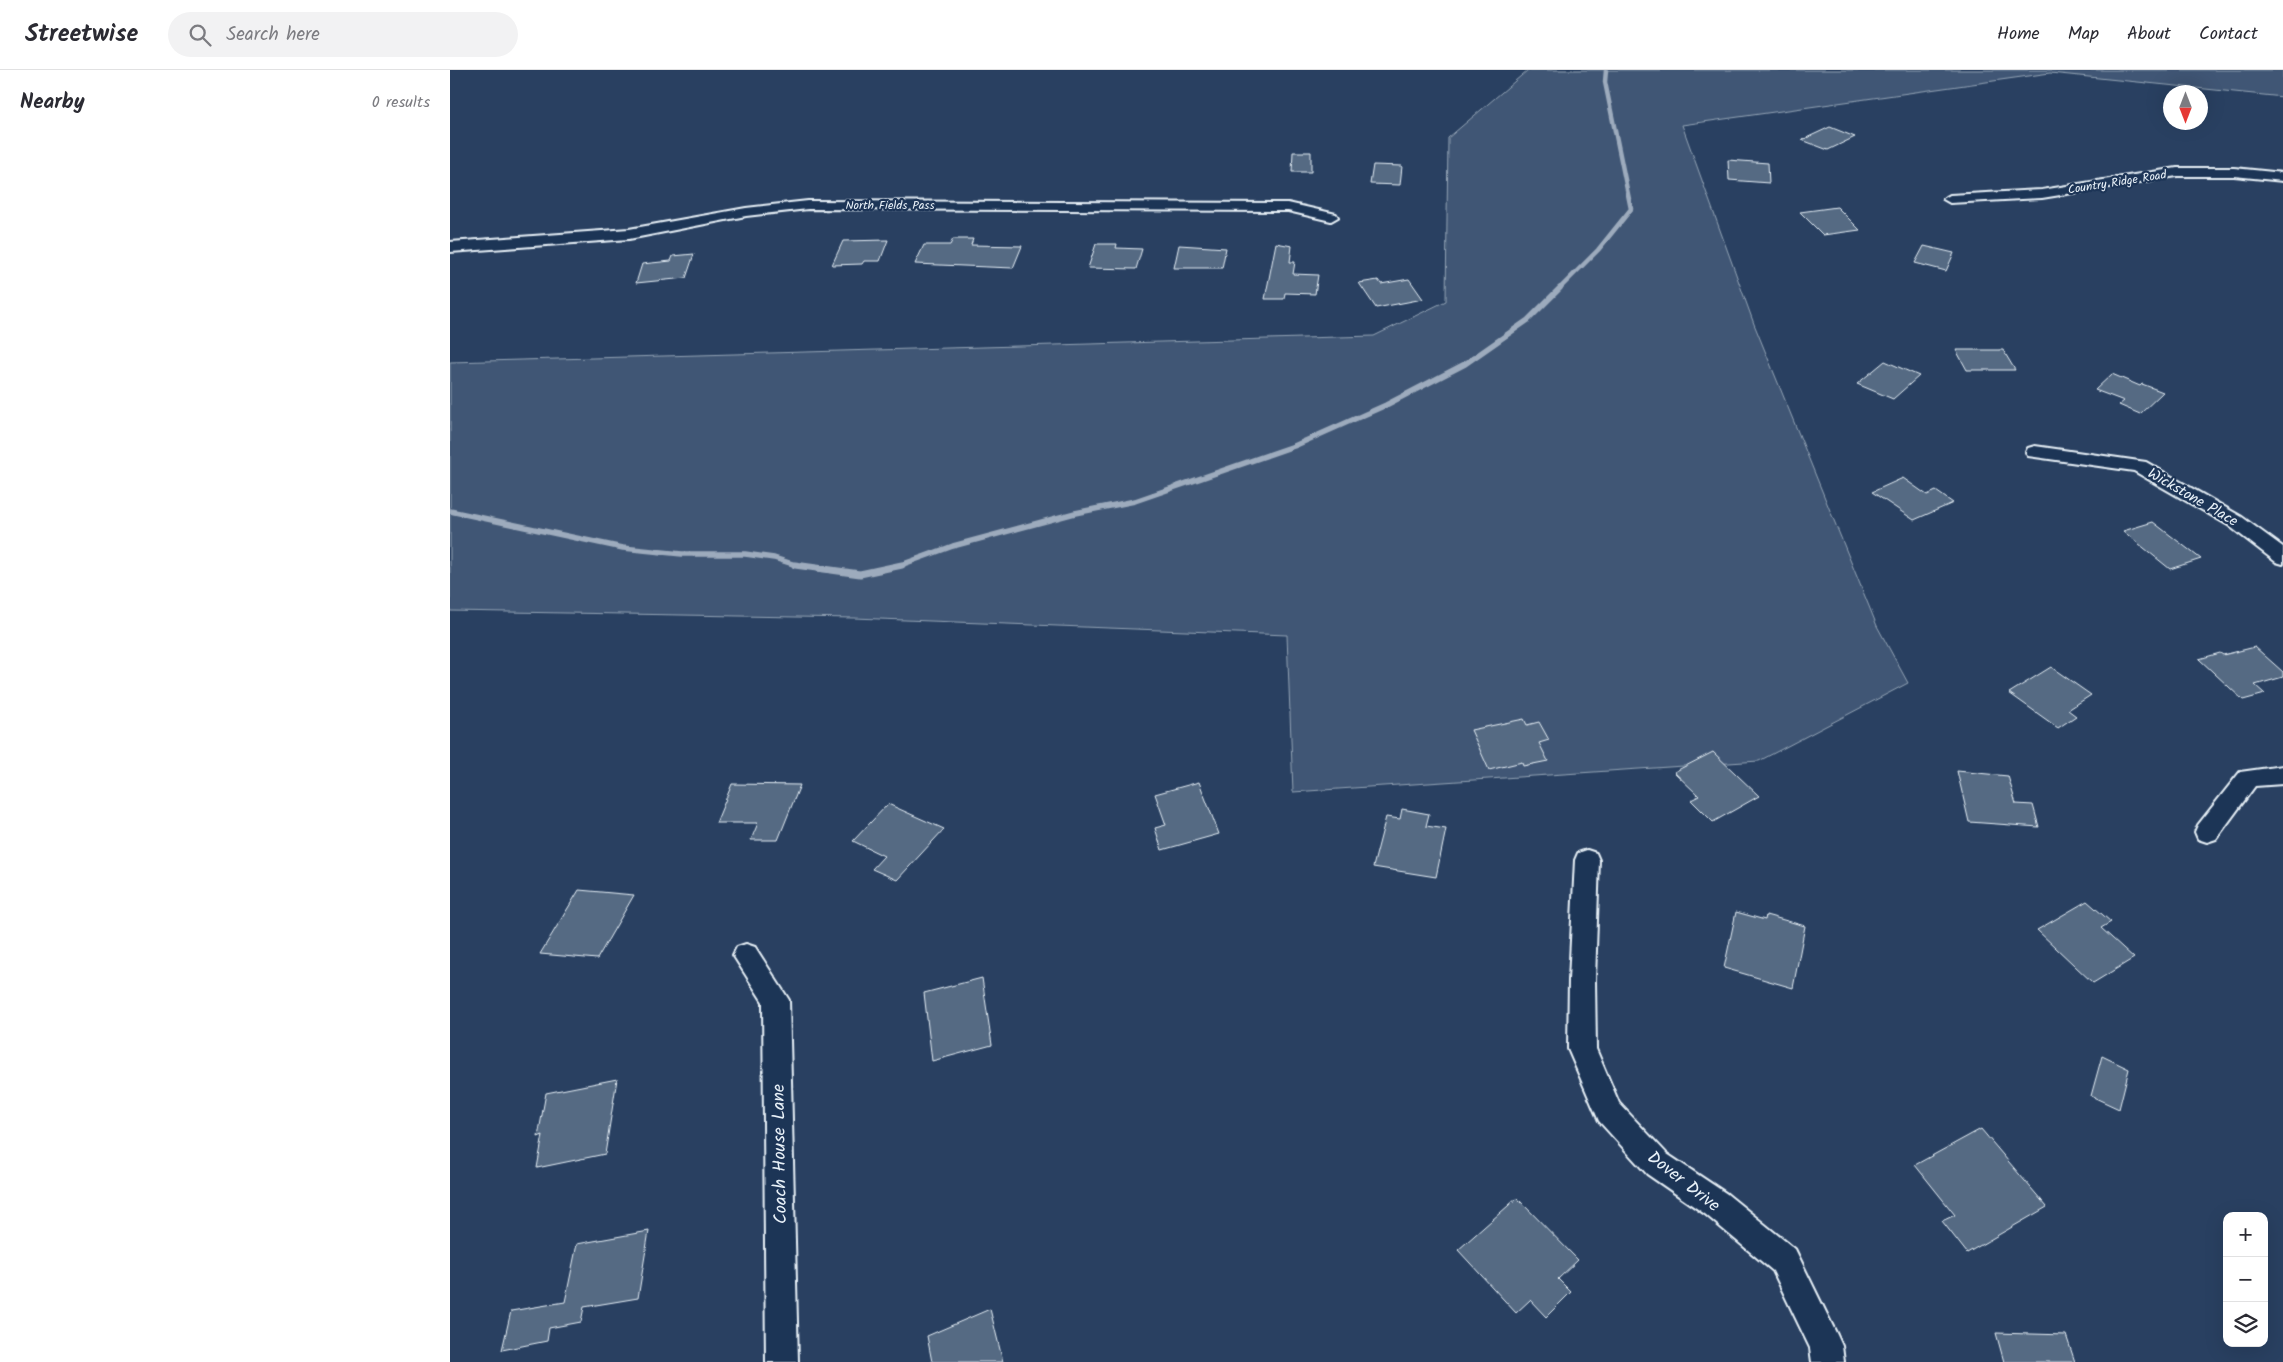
<!DOCTYPE html>
<meta charset="utf-8">
<style>
:root{--surface:#fff;--page:#f2f2f3;--text:#2b2b33;--muted:#7c7c81;--line:#e1e1e2}
body{margin:0;font-family:Kalam,sans-serif;background:var(--page);color:var(--text)}
.controls{position:absolute;right:15px;bottom:15px;display:grid;overflow:hidden;border-radius:10px;box-shadow:0 5px 20px #0002}
.controls button{width:45px;height:45px;display:grid;place-items:center;padding:0;border:0;border-bottom:1px solid var(--line);background:var(--surface);color:var(--text);font:25px sans-serif}
.compass{position:absolute;left:1713px;top:15px;width:45px;height:45px;border-radius:50%;background:var(--surface);box-shadow:0 5px 20px #0002;rotate:180deg}
.list{margin:0;padding:0;list-style:none}
h2{display:flex;justify-content:space-between;align-items:center;height:65px;margin:0;padding:0 20px;font-size:21px}
h2 small{font-size:16px;font-weight:400;color:var(--muted)}
.icon{flex:none;width:28px;height:28px;fill:none;stroke:currentColor;stroke-width:2;stroke-linecap:round;stroke-linejoin:round}
.map{position:relative;flex:none;width:1833px;height:1292px;overflow:hidden}
header{display:flex;align-items:center;gap:30px;box-sizing:border-box;height:70px;padding:0 25px;background:var(--surface);border-bottom:1px solid var(--line)}
header strong{font-size:24px}
nav{display:flex;gap:28px;margin-inline-start:auto;font-size:18px}
.search{width:350px;height:45px;background:var(--page);display:flex;align-items:center;gap:12px;box-sizing:border-box;padding:0 18px;border-radius:28px;color:var(--muted);font-size:19px}
main{display:flex}
aside{flex:1;background:var(--surface)}
.map>svg:first-child{display:block}
</style>
<header>
<strong>Streetwise</strong>
<div class="search"><svg class="icon" aria-label="search" viewBox="0 0 24 24"><circle cx="10" cy="10" r="6"/><path d="M15 15l6 6"/></svg>Search here</div>
<nav><a>Home</a><a>Map</a><a>About</a><a>Contact</a></nav>
</header>
<main>
<aside>
<h2>Nearby<small>0 results</small></h2>
<ul class="list">
</ul>
</aside>
<div class="map">
<svg width="1833" height="1292" viewBox="0 0 1833 1292">
<rect width="100%" height="100%" fill="#294061"/>
<filter id="ink" filterUnits="userSpaceOnUse"><feTurbulence type="fractalNoise" baseFrequency=".02" numOctaves="2"/><feDisplacementMap in="SourceGraphic" scale="10" xChannelSelector="R" yChannelSelector="G"/><feConvolveMatrix kernelMatrix="1 2 1 2 8 2 1 2 1" color-interpolation-filters="sRGB"/></filter>
<g filter="url(#ink)">
<polygon fill="#415774" stroke="#94a4b6" points="1078,0 1833,0 1833,27 1600,3 1232,55 1304,254 1427,556 1458,613 1309,691 843,722 837,565 404,548 0,541 0,292 924,266 996,231 998,68"/>
<g fill="none" stroke-linecap="round" stroke-linejoin="round">
<polyline stroke="#9dabbd" stroke-width="4.5" points="1109,219 1148,180 1181,139 1155,12 1156,0"/>
<g stroke="#9dabbd" stroke-width="5.5">
<polyline points="0,441 173,478 232,484 295,484 324,488 349,496"/>
<polyline points="448,496 503,476 625,443 685,431 844,376 936,335 1015,294 1078,250 1110,218"/>
</g>
<polyline stroke="#9dabbd" stroke-width="7" points="345,495 410,504 452,495"/>
</g>
<g fill="#556a83" stroke="#e8f1f8">
<polygon points="1380,57 1405,67 1378,80 1352,70"/>
<polygon points="843,82 861,82 861,102 842,102"/>
<polygon points="1278,90 1318,93 1319,113 1279,110"/>
<polygon points="923,95 952,96 950,115 920,114"/>
<polygon points="1387,137 1410,160 1373,165 1350,142"/>
<polygon points="503,169 523,169 521,175 572,176 563,198 465,194 474,175 500,175"/>
<polygon points="438,170 430,191 414,191 412,194 382,195 393,171"/>
<polygon points="826,173 842,176 840,192 845,192 843,204 868,205 865,224 835,223 834,229 815,229"/>
<polygon points="646,174 667,174 666,178 692,179 686,199 638,198"/>
<polygon points="729,175 776,178 772,198 724,198"/>
<polygon points="1474,176 1504,183 1496,201 1465,193"/>
<polygon points="244,184 236,208 186,213 192,194 221,191 223,186"/>
<polygon points="959,209 973,229 926,238 909,213 928,210 931,214"/>
<polygon points="1506,280 1553,280 1565,300 1517,300"/>
<polygon points="1435,291 1469,306 1443,329 1407,314"/>
<polygon points="1662,304 1690,316 1692,314 1713,322 1690,344 1669,335 1674,331 1645,320"/>
<polygon points="1453,408 1477,425 1486,421 1503,433 1464,450 1422,422"/>
<polygon points="1703,452 1751,489 1720,499 1673,461"/>
<polygon points="1805,577 1833,602 1833,607 1805,615 1815,624 1793,630 1749,589 1770,583 1773,585"/>
<polygon points="1601,597 1641,625 1618,640 1626,646 1608,658 1559,623"/>
<polygon points="1074,649 1077,655 1089,652 1099,670 1089,673 1098,691 1073,696 1072,692 1039,700 1021,660"/>
<polygon points="1263,682 1309,726 1263,752 1241,730 1249,726 1224,702"/>
<polygon points="1507,701 1558,706 1566,734 1583,735 1589,757 1519,752"/>
<polygon points="749,712 769,764 712,780 705,758 716,755 705,724"/>
<polygon points="282,714 350,715 328,770 301,770 308,753 266,753"/>
<polygon points="438,734 494,759 447,810 422,799 434,786 403,771"/>
<polygon points="952,739 979,744 976,756 996,759 986,807 923,797 936,747 950,749"/>
<polygon points="129,820 184,825 147,889 90,884"/>
<polygon points="1637,831 1661,852 1651,858 1684,888 1643,913 1587,860"/>
<polygon points="1286,842 1315,850 1316,845 1355,856 1343,918 1274,898"/>
<polygon points="532,908 542,975 482,991 474,923"/>
<polygon points="1652,986 1679,999 1669,1039 1641,1026"/>
<polygon points="167,1009 155,1084 87,1098 93,1065 88,1067 96,1023"/>
<polygon points="1531,1059 1597,1137 1517,1183 1492,1151 1505,1145 1465,1095"/>
<polygon points="1067,1128 1128,1190 1108,1209 1121,1222 1096,1247 1080,1230 1066,1243 1008,1180"/>
<polygon points="199,1161 188,1228 134,1237 131,1252 99,1258 97,1271 52,1280 61,1241 115,1232 127,1174"/>
<polygon points="540,1239 553,1292 482,1292 477,1266"/>
<polygon points="1546,1263 1616,1265 1625,1292 1554,1292"/>
</g>
<g fill="none" stroke-linecap="round" stroke-linejoin="round">
<defs>
<g id="street">
<polygon points="1727,98 1784,98 1833,103 1833,111 1784,106 1727,106 1592,128 1500,133 1493,129 1500,125 1592,120"/>
<polygon points="358,131 838,133 886,144 888,147 881,151 838,141 358,139 296,146 179,169 0,182 0,172 179,159 296,138"/>
<polygon points="1585,376 1696,392 1792,447 1833,477 1833,494 1826,492 1778,455 1684,401 1578,386 1576,382 1578,378"/>
<polygon points="1833,696 1833,714 1805,716 1766,769 1757,772 1748,769 1745,762 1748,755 1790,702"/>
<polygon points="1137,780 1146,783 1149,790 1145,910 1146,979 1169,1033 1217,1084 1277,1124 1345,1179 1387,1265 1392,1276 1394,1292 1362,1292 1360,1278 1323,1201 1255,1144 1197,1104 1149,1051 1118,979 1119,910 1125,790 1128,783"/>
<polygon points="296,874 305,877 339,930 348,1292 316,1292 313,932 283,885 287,877"/>
</g>
</defs>
<use href="#street" stroke="#e8f1f8" stroke-width="4"/>
<use href="#street" fill="#1d3557" fill-rule="evenodd"/>
</g>
</g>
<g text-anchor="middle" stroke-width="4.5" stroke-linejoin="round" paint-order="stroke">
<g font-size="12" fill="#e8f1f8" stroke="#1d3557">
<text transform="translate(1667 112) rotate(-9)" y="4">Country Ridge Road</text>
<text x="440" y="139">North Fields Pass</text>
</g>
<g font-size="15" fill="#e8f1f8" stroke="#1d3557">
<text transform="translate(1743 427) rotate(30)" y="5">Wickstone Place</text>
</g>
<g font-size="18" fill="#e8f1f8" stroke="#1d3557">
<text transform="translate(329 1084) rotate(-91)" y="6">Coach House Lane</text>
<text transform="translate(1234 1111) rotate(38)" y="6">Dover Drive</text>
</g>
</g>
</svg>
<div class="controls">
<button>+</button>
<button>−</button>
<button><svg class="icon" aria-label="layers" viewBox="0 0 24 24"><path d="M12 4l9 5-9 5-9-5zM3 14l9 5 9-5"/></svg></button>
</div>
<svg class="compass" viewBox="-18 -18 36 36"><path d="M0-13l5 13h-10z" fill="#e53935"/><path d="M0 13l5-13h-10z" fill="#7c7c81"/></svg>
</div>
</main>
